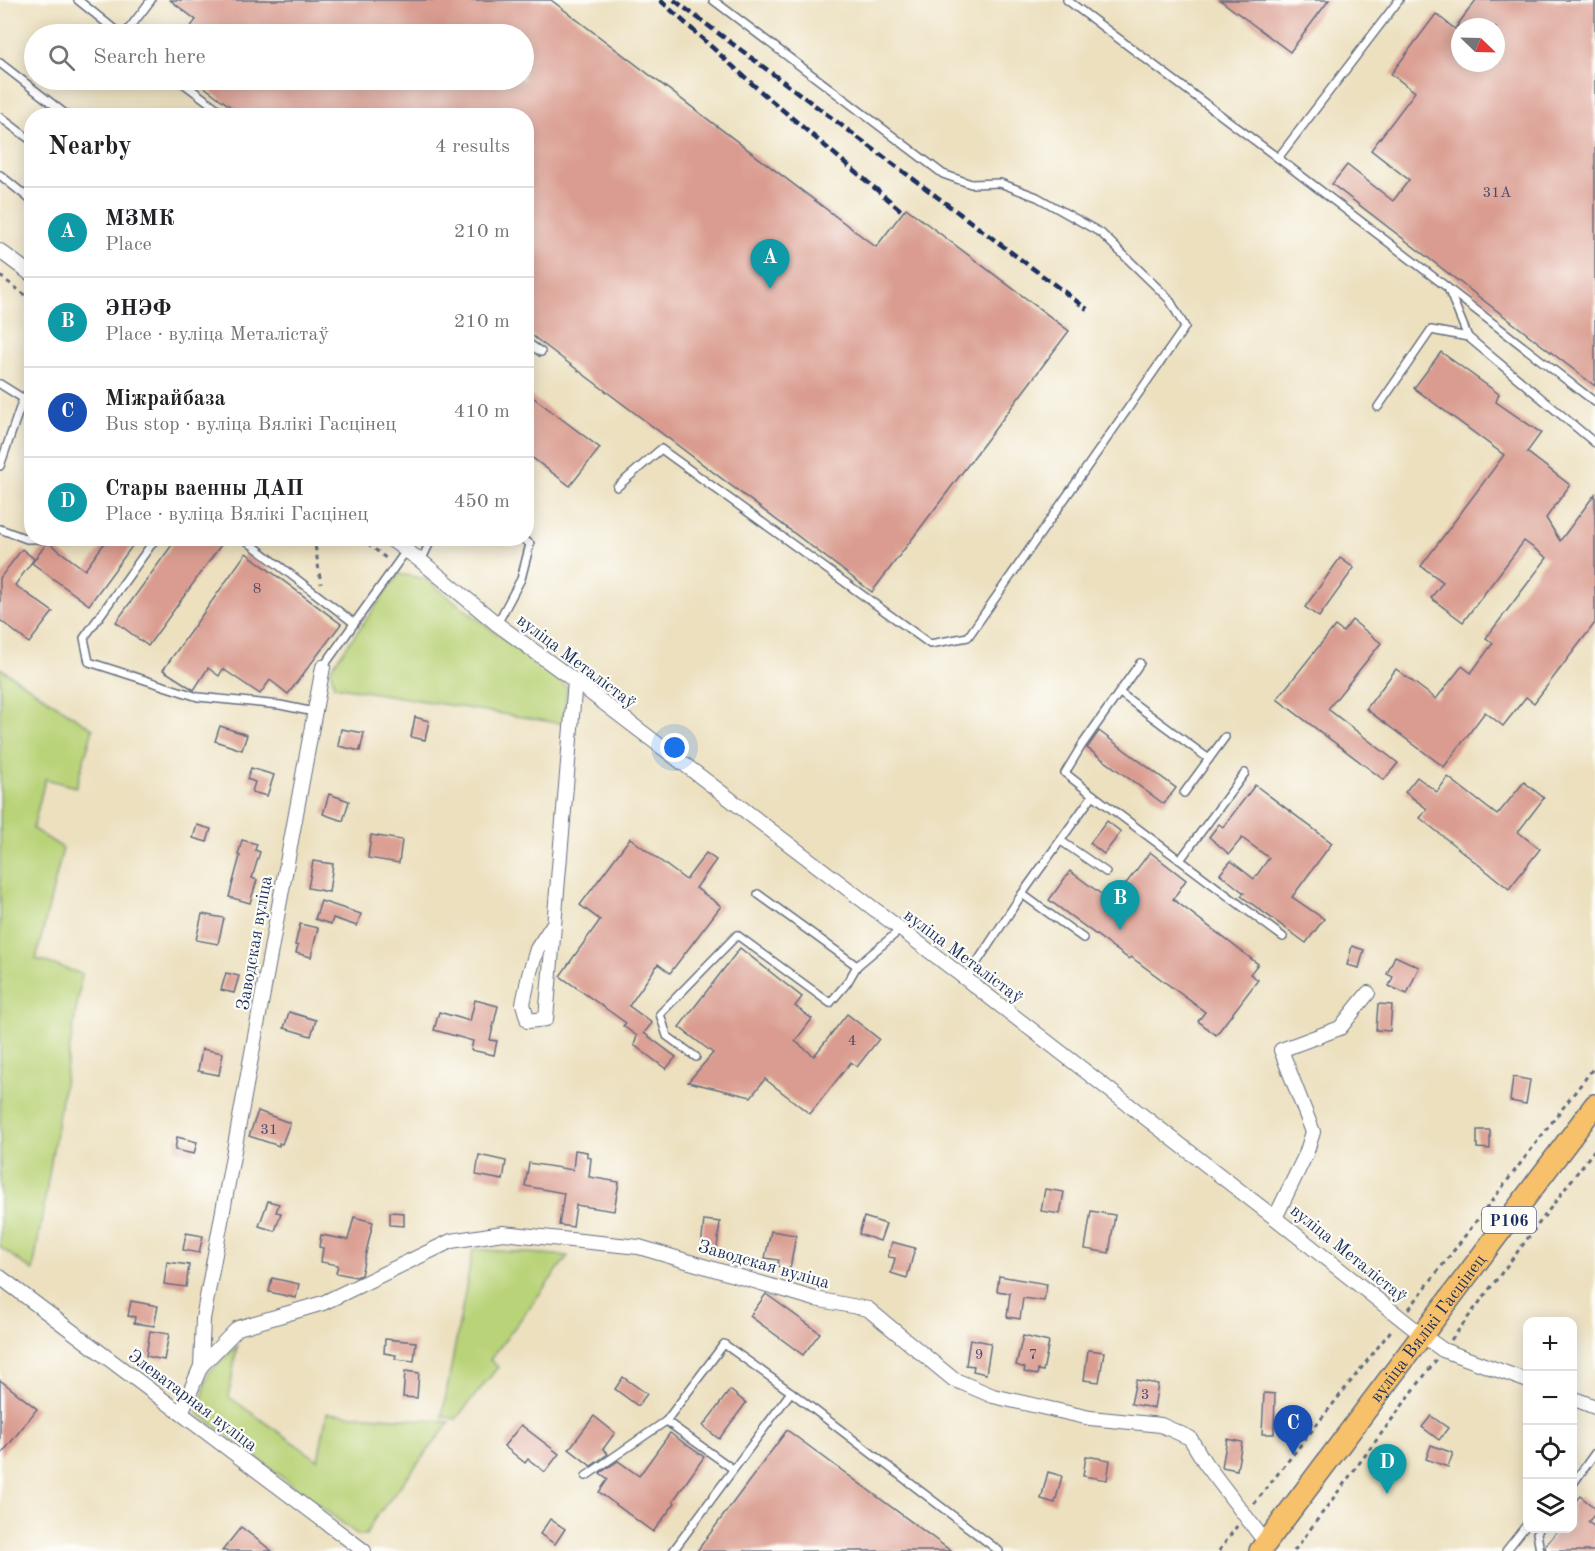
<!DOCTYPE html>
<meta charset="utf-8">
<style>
:root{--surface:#fff;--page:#f2f2f2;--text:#202124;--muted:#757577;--line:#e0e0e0;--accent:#1f6fb2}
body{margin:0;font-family:"Old Standard TT",serif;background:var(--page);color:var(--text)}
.controls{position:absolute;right:18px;bottom:18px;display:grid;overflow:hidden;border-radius:12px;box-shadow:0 3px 15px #0003}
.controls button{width:54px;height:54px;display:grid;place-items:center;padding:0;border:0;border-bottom:2px solid var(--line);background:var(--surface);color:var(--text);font:30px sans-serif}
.compass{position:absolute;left:1451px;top:18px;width:54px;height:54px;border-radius:50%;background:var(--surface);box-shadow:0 3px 15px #0003;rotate:113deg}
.you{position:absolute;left:675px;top:748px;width:21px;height:21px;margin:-15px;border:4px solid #fff;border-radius:50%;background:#1a73e8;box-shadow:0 0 0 9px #1a73e833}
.badge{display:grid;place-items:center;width:39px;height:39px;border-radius:50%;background:var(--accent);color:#fff;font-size:20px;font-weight:700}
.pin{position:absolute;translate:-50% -50px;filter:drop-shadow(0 2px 3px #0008)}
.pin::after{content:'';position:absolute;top:32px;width:21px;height:18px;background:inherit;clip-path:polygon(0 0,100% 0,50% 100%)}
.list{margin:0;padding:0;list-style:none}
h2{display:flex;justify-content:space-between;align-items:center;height:78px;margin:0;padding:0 24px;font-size:26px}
h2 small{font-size:20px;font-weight:400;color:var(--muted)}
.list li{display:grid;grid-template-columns:39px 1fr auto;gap:18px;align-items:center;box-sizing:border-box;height:90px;padding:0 24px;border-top:2px solid var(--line)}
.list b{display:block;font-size:22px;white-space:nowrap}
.list p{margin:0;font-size:20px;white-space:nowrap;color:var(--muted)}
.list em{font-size:20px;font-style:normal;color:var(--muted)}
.icon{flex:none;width:33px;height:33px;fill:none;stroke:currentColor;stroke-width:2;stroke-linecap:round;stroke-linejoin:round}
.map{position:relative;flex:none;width:1595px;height:1551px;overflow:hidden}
.search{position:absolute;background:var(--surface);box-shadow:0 3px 15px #0003;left:24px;top:24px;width:510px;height:66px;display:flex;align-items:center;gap:15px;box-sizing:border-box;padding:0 21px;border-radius:33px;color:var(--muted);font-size:22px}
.panel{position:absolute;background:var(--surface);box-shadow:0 3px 15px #0003;left:24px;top:108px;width:510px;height:438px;border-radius:24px}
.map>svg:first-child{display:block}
</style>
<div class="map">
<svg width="1595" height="1551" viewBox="0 0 1595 1551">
<rect width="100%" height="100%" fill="#fdfcf7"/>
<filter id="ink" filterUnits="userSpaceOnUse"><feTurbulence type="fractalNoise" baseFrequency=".0167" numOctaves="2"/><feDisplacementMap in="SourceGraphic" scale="12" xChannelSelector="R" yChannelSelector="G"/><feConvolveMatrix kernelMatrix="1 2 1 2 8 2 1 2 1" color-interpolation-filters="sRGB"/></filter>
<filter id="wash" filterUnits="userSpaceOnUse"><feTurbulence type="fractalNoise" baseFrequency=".008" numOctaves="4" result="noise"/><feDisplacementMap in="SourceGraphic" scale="24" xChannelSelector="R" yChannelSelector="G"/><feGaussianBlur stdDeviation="1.35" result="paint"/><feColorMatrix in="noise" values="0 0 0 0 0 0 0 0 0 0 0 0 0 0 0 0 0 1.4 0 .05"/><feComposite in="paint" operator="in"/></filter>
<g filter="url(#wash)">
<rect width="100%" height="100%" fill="#ece0bf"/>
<g fill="#b9d378" stroke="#6a816b" stroke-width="1.5">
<polygon points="399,574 425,579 567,687 563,724 334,686 331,668"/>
<polygon points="0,668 93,729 76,787 45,779 33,829 63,848 36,959 82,974 33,1271 0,1247"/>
<polygon points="473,1249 568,1256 490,1360 498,1367 456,1419 442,1416"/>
<polygon points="237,1346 229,1397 318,1460 327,1413 450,1422 373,1521 366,1535 358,1535 198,1413 209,1372"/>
</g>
<g id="blocks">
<g fill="#da9c90">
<polygon points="170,0 551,0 876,247 906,208 1069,331 872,592 526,331 526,116 243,116 195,80 524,80 524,34 185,34 196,20"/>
<polygon points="1220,0 1329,0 1290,52"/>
<polygon points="1476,0 1595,0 1595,386 1332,184 1347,165 1393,201 1409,180 1371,150 1415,92 1391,74 1436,14 1460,33 1460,63 1496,63 1496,27 1456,27"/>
<polygon points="1441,352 1499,394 1496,402 1541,433 1527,452 1570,485 1546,518 1560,541 1595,494 1595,623 1534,703 1526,697 1503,726 1485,712 1444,767 1366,709 1396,669 1436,699 1462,666 1471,673 1493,643 1486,638 1547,558 1524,541 1463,622 1431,598 1443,582 1421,566 1504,455 1414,388"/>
<polygon points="526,392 600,448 570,486 526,453"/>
<polygon points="108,538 138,538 89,605 32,563 46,544 50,544 85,570"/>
<polygon points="177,538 226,538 148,646 116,622"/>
<polygon points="22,549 34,559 15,585 53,612 29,643 0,620 0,578"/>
<polygon points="246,553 341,624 288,694 270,680 260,694 223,669 219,676 208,668 194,690 163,670"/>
<polygon points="1340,558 1354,568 1319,617 1305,607"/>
<polygon points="1352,620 1381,643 1328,709 1398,763 1384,780 1277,699 1335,626 1343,632"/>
<polygon points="415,717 429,721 425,740 411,737"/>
<polygon points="220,726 247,735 242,750 215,741"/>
<polygon points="341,729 364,733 360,751 338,746"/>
<polygon points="1099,731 1176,788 1164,804 1087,748"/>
<polygon points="251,768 274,775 267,796 252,792 255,782 247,779"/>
<polygon points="1417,777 1437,792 1448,777 1497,815 1524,782 1544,798 1518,832 1540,849 1509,889 1420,818 1427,809 1405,792"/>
<polygon points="1255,785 1332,843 1292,897 1324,919 1306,943 1241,896 1244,893 1220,874 1231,861 1254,879 1269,858 1242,838 1229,854 1209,837 1219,824 1223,827"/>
<polygon points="329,794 349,801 343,821 323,814"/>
<polygon points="1107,821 1121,832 1104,854 1090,843"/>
<polygon points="197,825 211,829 207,842 193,838"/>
<polygon points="371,835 402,840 399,863 368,858"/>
<polygon points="630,838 686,880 706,853 716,860 696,888 721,906 670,973 658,964 629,1006 652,1023 644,1033 676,1057 666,1069 634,1045 637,1036 623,1026 626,1023 560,976 600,920 580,905"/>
<polygon points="242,840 257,844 255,850 260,852 252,878 257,880 250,903 229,897 240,856 238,855"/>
<polygon points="1150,852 1186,880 1173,899 1258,964 1250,974 1258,980 1216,1035 1198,1021 1205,1012 1131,957 1129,959 1049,900 1070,871 1112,902"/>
<polygon points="313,861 333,864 329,892 308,888"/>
<polygon points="321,901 361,914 357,926 333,918 331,924 315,919"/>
<polygon points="202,914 224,918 218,944 196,940"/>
<polygon points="300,924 318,928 311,957 296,953 298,946 295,945"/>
<polygon points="1352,946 1364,950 1359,968 1347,965"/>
<polygon points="740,948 802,997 795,1006 812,1019 795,1041 814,1056 847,1014 879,1039 857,1067 851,1062 810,1114 765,1079 751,1097 688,1082 713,1053 679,1027"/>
<polygon points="1395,956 1419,967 1407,994 1389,986 1393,977 1387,974"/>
<polygon points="226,973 239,976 234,993 221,990"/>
<polygon points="475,1000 498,1006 490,1040 497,1041 494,1055 471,1050 473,1041 434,1030 439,1012 470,1021"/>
<polygon points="1378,1004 1392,1005 1390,1031 1376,1030"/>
<polygon points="289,1012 316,1020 311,1036 284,1028"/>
<polygon points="202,1049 223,1053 219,1075 198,1071"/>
<polygon points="1513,1077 1530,1080 1526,1104 1510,1101"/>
<polygon points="258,1111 290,1123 282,1144 279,1143 279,1146 249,1136"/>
<polygon points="1477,1130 1490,1130 1490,1149 1477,1148"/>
<polygon points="177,1137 197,1142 194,1154 175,1150"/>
<polygon points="575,1150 587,1152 587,1157 591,1158 589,1177 619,1182 614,1211 576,1205 573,1227 559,1225 564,1193 525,1186 529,1163 573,1170"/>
<polygon points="479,1155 506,1161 503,1180 476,1175"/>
<polygon points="1045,1189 1064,1192 1060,1214 1041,1211"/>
<polygon points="268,1201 279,1204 276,1212 281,1213 275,1231 259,1226"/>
<polygon points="1091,1211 1115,1215 1109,1253 1085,1249"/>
<polygon points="390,1212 404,1213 404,1226 390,1225"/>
<polygon points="354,1217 373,1222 361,1275 356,1277 336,1273 338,1265 321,1262 323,1248 319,1247 321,1235 348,1240"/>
<polygon points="864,1217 886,1224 880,1241 859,1234"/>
<polygon points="704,1220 720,1222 717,1248 701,1247"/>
<polygon points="771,1231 796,1235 790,1269 777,1266 779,1260 765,1258"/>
<polygon points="186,1233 203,1236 199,1253 183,1250"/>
<polygon points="892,1242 915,1248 907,1278 891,1273 895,1258 888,1257"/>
<polygon points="167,1262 189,1265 186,1287 164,1284"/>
<polygon points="999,1276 1047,1284 1044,1301 1023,1298 1020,1319 1007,1317 1010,1293 997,1291"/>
<polygon points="272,1278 299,1284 296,1298 269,1292"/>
<polygon points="766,1294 820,1333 803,1355 750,1316"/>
<polygon points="131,1301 158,1306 154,1326 134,1323 135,1317 128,1316"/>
<polygon points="150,1331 169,1334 164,1360 146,1356"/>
<polygon points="1023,1336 1049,1342 1043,1371 1038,1370 1037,1375 1024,1372 1025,1368 1016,1365"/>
<polygon points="385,1339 416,1342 414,1361 395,1359 396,1355 384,1353"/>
<polygon points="970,1339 991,1343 986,1374 973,1371 974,1366 966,1365"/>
<polygon points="1088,1350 1104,1352 1099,1382 1084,1380"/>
<polygon points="405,1371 419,1373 417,1398 403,1397"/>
<polygon points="623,1377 647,1394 638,1406 615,1389"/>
<polygon points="0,1380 37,1409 0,1456"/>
<polygon points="1136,1380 1158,1384 1154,1408 1131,1404"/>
<polygon points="730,1390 746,1403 719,1439 703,1426"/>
<polygon points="1264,1393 1275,1394 1274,1434 1262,1434"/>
<polygon points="594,1416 615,1433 603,1449 608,1454 591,1466 569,1449"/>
<polygon points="1431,1416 1448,1428 1439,1440 1422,1427"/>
<polygon points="521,1425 559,1454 545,1472 528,1459 525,1463 504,1446"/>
<polygon points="787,1430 951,1551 697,1551"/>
<polygon points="670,1433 704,1457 673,1501 675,1503 653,1532 599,1492 608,1479 600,1473 618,1461 639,1476"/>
<polygon points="1227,1439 1242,1442 1237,1470 1222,1467"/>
<polygon points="1431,1445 1453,1453 1448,1467 1426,1459"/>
<polygon points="1086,1456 1110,1460 1107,1480 1083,1476"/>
<polygon points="1048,1472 1062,1476 1055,1503 1041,1499"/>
<polygon points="1580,1496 1595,1508 1595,1514 1588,1522 1595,1527 1595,1551 1546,1551 1545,1546 1560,1528 1572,1528 1572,1505"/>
<polygon points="550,1519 565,1529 555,1544 540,1534"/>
<polygon points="241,1527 272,1551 222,1551"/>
</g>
</g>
</g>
<g filter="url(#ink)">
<use href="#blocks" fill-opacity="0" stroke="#646d80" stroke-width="1.5"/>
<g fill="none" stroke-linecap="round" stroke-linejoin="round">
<defs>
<g id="service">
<polyline points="78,0 120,34"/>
<polyline points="1067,0 1278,158"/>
<polyline points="1399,0 1278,158 1448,288 1468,337"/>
<polyline points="125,34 151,0"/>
<polyline points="0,63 68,116"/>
<polyline points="179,80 227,116"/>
<polyline points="0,117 32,141"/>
<polyline points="0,175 32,201"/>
<polyline points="1450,290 1595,402"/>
<polyline points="526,342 541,352"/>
<polyline points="0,384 32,404"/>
<polyline points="1378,407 1431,330 1468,337 1595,443"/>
<polyline points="0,466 23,399 32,387"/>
<polyline points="617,487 661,449 930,644 968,637 1185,327 1169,299 1101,233 1037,197 1000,183 971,184 943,174 713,0"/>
<polyline points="0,529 27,539 85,538"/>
<polyline points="156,538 84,638 89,662 198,697 280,705 314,712"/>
<polyline points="243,538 354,623"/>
<polyline points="421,561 432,538"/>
<polyline points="497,624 521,579 530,544 522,538"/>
<polyline points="323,667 406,551"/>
<polyline points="1120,693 1209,759"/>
<polyline points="1184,793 1225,737"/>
<polyline points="1093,795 1283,937"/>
<polyline points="1061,841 1106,872"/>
<polyline points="1180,860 1245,773"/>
<polyline points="758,894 857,966 900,930"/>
<polyline points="1022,894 1083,938"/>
<polyline points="966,979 1022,894 1093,795 1065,773 1082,745 1140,663"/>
<polyline points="696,1057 667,1036 660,1014 737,935 830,1003 847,983 857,966"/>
<polyline points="733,1469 666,1421 724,1344 791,1392"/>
<polyline points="586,1476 666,1421"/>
<polyline points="1572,1485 1595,1453"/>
<polyline points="673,1551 791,1392 999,1551"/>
<polyline points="1506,1551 1528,1523"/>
<polyline points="1540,1551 1537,1533 1540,1528"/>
</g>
<g id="minor">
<polyline points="0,251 32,275"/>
<polyline points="389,538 421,561 497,624 575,681 966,979 1275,1218 1422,1335 1443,1350 1528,1381"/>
<polyline points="554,923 537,949 529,975 523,1004 528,1021 546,1019 575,681"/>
<polyline points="1275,1218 1306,1154 1313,1132 1281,1050 1340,1028 1368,993"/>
<polyline points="0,1277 364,1551"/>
<polyline points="201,1366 238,1328 323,1303 451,1241 503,1233 639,1247 815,1299 868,1309 953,1379 993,1396 1090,1418 1161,1425 1190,1438 1205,1463 1266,1543"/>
<polyline points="1572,1398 1595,1407"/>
<polyline points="181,1413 201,1366 203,1319 323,667"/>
</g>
<g id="primary">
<path id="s1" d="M1260,1551l335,-446"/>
</g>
</defs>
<use href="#service" stroke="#646d80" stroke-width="10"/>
<use href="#minor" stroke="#646d80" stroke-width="16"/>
<use href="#primary" stroke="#646d80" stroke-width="24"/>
<g stroke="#646d80" stroke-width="3" stroke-dasharray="4.5 4.5" stroke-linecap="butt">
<polyline points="0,276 32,300"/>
<polyline points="314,538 321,584"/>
<polyline points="361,538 387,559"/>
<polyline points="1409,1309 1595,1066"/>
<polyline points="1451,1340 1595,1149"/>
<polyline points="1254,1504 1393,1328"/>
<polyline points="1219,1551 1237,1526"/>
<polyline points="1294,1551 1436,1360"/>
</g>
<use href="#service" stroke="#fff" stroke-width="7"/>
<use href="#minor" stroke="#fff" stroke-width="14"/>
<use href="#primary" stroke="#f7c06b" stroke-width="21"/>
<g stroke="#1b2f5e" stroke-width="4.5" stroke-dasharray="9 4.5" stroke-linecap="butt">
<polyline points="660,0 759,90 903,212"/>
<polyline points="674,0 1087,309"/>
</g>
</g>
</g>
<g text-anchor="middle" stroke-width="4.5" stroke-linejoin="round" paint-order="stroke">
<g font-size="15" fill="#4b4a6a">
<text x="1497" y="197">31А</text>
<text x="257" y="593">8</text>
<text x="852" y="1045">4</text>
<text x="269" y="1134">31</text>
<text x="979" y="1359">9</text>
<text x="1033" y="1359">7</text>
<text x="1145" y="1399">3</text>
</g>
<rect fill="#fdfcf7" stroke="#5f6c8c" stroke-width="1.5" x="1482" y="1207" width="54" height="26" rx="4.5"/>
<g font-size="16" font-weight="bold" fill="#1b2f5e">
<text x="1509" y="1226">Р106</text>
</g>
<g font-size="18" fill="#1b2f5e" stroke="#fdfcf7">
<text transform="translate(577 661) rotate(37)" y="6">вуліца Металістаў</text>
<text transform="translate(254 943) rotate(-80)" y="6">Заводская вуліца</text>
<text transform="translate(964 956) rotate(37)" y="6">вуліца Металістаў</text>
<text transform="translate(1349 1253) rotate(39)" y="6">вуліца Металістаў</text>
<text transform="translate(764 1264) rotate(16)" y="6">Заводская вуліца</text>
<text dy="6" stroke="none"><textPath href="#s1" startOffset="279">вуліца Вялікі Гасцінец</textPath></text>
<text transform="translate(193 1400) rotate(37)" y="6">Элеватарная вуліца</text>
</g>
</g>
</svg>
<div class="controls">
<button>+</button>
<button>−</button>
<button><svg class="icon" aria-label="locate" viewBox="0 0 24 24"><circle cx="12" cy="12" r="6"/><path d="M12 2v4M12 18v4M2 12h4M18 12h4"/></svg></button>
<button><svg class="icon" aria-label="layers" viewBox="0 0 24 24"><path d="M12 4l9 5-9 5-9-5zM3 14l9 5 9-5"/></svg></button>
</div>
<svg class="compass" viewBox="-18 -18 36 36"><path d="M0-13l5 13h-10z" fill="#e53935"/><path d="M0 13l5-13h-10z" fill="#757577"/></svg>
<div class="you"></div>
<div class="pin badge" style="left:770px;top:289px;background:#0f9aa8">A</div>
<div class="pin badge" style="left:1120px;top:930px;background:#0f9aa8">B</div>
<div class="pin badge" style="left:1293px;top:1455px;background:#1a4fb4">C</div>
<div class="pin badge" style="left:1387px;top:1494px;background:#0f9aa8">D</div>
<div class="search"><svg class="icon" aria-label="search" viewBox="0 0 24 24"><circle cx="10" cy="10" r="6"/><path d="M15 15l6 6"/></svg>Search here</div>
<section class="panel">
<h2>Nearby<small>4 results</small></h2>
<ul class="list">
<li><span class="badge" style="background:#0f9aa8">A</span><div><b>МЗМК</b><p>Place</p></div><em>210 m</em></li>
<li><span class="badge" style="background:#0f9aa8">B</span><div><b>ЭНЭФ</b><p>Place · вуліца Металістаў</p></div><em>210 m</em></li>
<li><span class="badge" style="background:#1a4fb4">C</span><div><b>Міжрайбаза</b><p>Bus stop · вуліца Вялікі Гасцінец</p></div><em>410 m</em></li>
<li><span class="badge" style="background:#0f9aa8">D</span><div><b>Стары ваенны ДАП</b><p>Place · вуліца Вялікі Гасцінец</p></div><em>450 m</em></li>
</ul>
</section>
</div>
